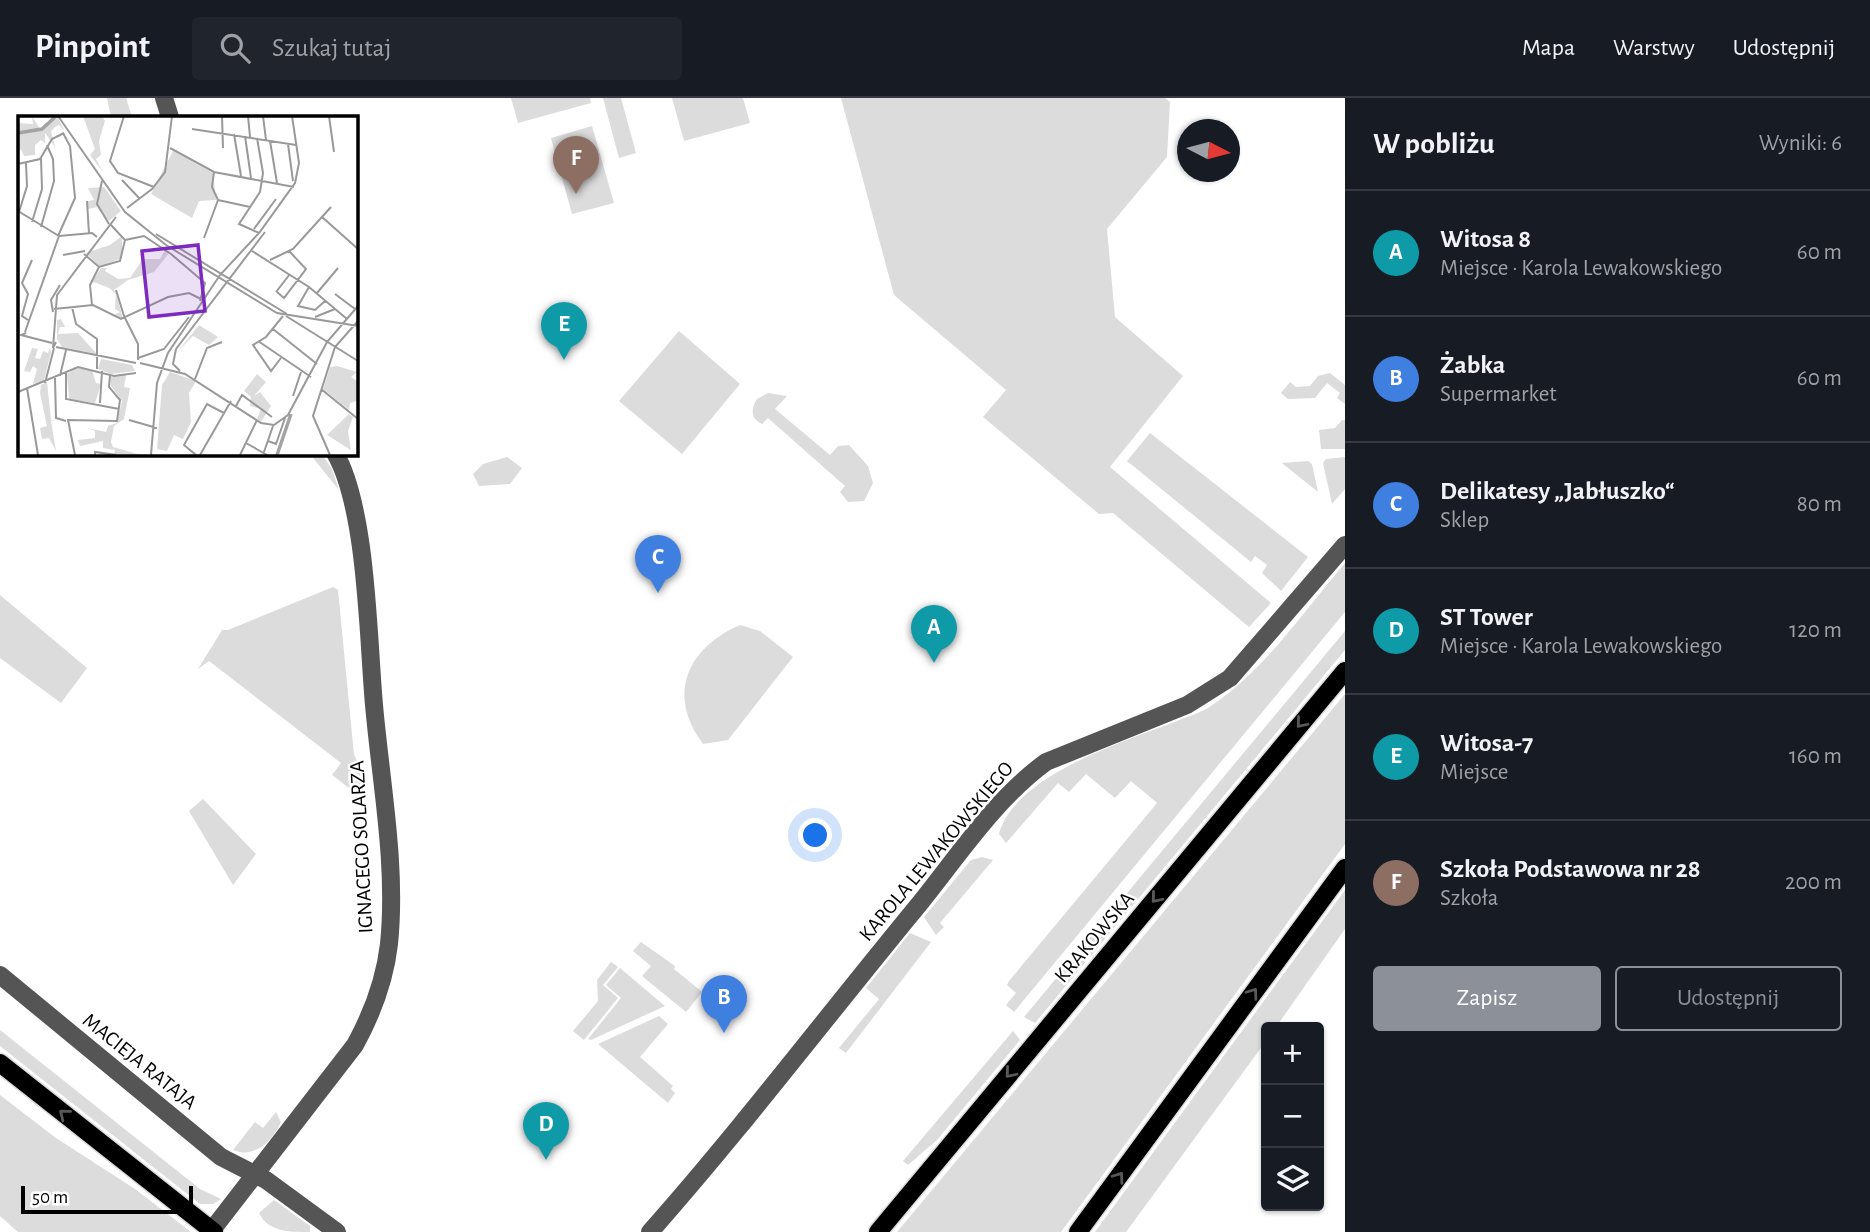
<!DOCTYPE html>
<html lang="pl">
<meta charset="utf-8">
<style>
:root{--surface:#171b24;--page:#20242c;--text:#f1f3f6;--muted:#9ea1a6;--line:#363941;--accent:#8c9099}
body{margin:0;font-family:"Alegreya Sans",sans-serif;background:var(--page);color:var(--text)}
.controls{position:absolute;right:21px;bottom:21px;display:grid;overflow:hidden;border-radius:7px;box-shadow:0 2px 5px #0004}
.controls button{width:63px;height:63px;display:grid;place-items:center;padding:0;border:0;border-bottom:2px solid var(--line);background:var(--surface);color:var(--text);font:35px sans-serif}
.compass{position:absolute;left:1177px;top:21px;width:63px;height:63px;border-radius:50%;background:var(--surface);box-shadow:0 2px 5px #0004;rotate:96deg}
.scale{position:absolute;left:21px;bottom:18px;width:172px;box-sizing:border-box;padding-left:7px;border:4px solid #000;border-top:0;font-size:19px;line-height:24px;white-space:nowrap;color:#000;-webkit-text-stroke:5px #fff;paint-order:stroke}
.you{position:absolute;left:816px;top:738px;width:24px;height:24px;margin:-18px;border:5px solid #fff;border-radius:50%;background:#1a73e8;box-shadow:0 0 0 10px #1a73e833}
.badge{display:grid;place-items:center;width:46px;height:46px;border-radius:50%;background:var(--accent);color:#fff;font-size:23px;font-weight:700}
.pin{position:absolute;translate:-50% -58px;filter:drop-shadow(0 2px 4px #0008)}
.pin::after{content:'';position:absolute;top:37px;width:24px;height:21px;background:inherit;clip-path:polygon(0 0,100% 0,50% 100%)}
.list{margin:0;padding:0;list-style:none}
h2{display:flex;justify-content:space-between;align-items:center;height:91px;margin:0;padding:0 28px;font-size:30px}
h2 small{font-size:23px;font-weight:400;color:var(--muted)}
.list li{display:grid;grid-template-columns:46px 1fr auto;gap:21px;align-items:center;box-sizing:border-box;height:126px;padding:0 28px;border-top:2px solid var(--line)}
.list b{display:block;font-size:26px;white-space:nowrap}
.list p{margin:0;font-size:23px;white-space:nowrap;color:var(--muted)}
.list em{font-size:23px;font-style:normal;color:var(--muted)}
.actions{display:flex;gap:14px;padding:21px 28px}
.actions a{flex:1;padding:16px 0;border:2px solid var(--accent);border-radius:7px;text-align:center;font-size:24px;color:var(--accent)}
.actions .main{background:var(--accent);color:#fff}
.icon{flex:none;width:38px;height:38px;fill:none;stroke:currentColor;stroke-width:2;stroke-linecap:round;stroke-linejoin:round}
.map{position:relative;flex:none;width:1345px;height:1134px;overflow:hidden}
header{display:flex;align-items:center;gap:42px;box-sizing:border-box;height:98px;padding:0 35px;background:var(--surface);border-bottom:2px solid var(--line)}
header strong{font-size:33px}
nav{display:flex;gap:38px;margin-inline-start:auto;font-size:24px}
.search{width:490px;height:63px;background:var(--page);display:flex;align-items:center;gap:18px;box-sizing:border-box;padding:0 24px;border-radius:7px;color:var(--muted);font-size:26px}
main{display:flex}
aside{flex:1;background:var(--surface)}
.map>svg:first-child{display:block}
</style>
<header>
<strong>Pinpoint</strong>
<div class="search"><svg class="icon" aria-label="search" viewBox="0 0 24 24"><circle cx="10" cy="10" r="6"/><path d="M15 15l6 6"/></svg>Szukaj tutaj</div>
<nav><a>Mapa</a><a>Warstwy</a><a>Udostępnij</a></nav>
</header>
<main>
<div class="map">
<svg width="1345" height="1134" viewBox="0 0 1345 1134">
<rect width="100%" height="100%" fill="#fff"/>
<g fill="#dcdcdc">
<polygon points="107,0 126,0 132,19 111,19"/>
<polygon points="511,0 590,0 591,5 518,25"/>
<polygon points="603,0 621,0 636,55 619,60"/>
<polygon points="672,0 743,0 750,25 684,43"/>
<polygon points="841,0 1165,0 1170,4 1167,59 1107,131 1115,219 1183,278 1110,369 1271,505 1249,529 1113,415 1099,416 983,319 1006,292 894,197"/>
<polygon points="592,28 614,105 572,116 551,40"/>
<polygon points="679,233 740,286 682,356 619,303"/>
<polygon points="1330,275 1345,287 1345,306 1337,300 1340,295 1327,285 1315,300 1288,301 1281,295 1290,284 1296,289 1310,288 1318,278"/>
<path d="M768,295l19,3 -12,13 55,46 8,-9 11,-1 19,21 5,17 -9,18 -16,1 -8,-10 5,-6 -77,-68 -6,6c-12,-6 -11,-15 -5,-25z"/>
<polygon points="1342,322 1345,322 1345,351 1321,351 1319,332 1335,330"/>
<polygon points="1150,335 1308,459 1281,493 1262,475 1267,467 1255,458 1251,464 1127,363"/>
<polygon points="309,355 321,355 332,371 339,392"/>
<polygon points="507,359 522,370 510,386 479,388 473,376 483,366"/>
<polygon points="1345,359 1345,391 1332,406 1323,365 1326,361"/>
<polygon points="1308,363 1312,366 1318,394 1282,365"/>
<path d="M1345,465v49l-331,400 -8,-7 10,-12 -9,-8 2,-4 148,-178 -26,-22 -16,17 -29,-24 -17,18 -11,-9 -52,60 -7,-9c15,-59 127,-93 178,-113 11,-5 24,-8 34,-15 53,-35 93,-95 134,-143z"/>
<polygon points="333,489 338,492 354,657 360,668 362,700 332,677 341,665 209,563 198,571 222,532 228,532"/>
<polygon points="0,497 87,570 61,605 0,560"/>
<path d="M740,527l20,6 33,26 -65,83 -25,4c-37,-49 -16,-96 37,-119z"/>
<polygon points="1345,533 1345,552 1035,925 1024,919"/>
<polygon points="1345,596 1345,746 1061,1134 897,1134"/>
<polygon points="203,701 256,756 233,787 189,713"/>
<polygon points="982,759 993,762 940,825 944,829 936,837 924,819 971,762"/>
<polygon points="1345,792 1345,831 1276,929 1266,929 1266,943 1126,1134 1095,1134"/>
<polygon points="910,835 931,844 846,955 839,950 879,901 866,890"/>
<polygon points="641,844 675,868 674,871 702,894 686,914 642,878 651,868 633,853"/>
<polygon points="611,864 618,869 603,887 618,900 584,942 573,933 598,903 597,882"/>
<polygon points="620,870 665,908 591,942 588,941 621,900 606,887"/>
<polygon points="659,918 668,926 640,959 673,988 671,991 675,995 668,1005 598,946"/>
<polygon points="0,932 200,1091 221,1101 213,1106 200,1106 0,948"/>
<polygon points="1013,933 1020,942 937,1042 908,1067 903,1063"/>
<polygon points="0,997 56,1040 135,1091 191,1134 18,1134 0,1118"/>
<path d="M276,1014l5,10c-8,19 -27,37 -48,28l22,-28 8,6z"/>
<path d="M274,1102l36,26v6c-21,0 -42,0 -51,-19z"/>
</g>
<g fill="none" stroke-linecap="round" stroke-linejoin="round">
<defs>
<g id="major">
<polyline points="0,965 214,1134"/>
<polyline points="878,1134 1345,573"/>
<polyline points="1078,1134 1345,770"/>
</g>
</defs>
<use href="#major" stroke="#dbdbdb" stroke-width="21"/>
<g stroke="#555" stroke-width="18">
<polyline points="164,0 170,19"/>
<polyline points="0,877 221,1059 266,1082 337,1134"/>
<path d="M212,1132l143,-185c17,-31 30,-66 34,-101 8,-79 -8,-160 -15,-239 -6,-67 -7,-197 -39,-252"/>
<path d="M650,1134c92,-104 177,-216 266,-324 40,-49 78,-108 130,-146l141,-57 43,-27 115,-133"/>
</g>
<use href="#major" stroke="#000" stroke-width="18"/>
</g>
<defs><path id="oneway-chevron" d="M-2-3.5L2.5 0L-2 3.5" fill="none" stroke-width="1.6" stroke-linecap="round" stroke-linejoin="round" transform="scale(1.75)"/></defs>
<g stroke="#595959">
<use href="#oneway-chevron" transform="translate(1301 625) rotate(130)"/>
<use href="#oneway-chevron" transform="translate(1156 800) rotate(130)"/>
<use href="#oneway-chevron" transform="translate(1253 895) rotate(-54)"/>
<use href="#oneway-chevron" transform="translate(1010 975) rotate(130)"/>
<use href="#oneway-chevron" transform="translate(64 1016) rotate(-141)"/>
<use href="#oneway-chevron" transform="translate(1119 1079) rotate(-54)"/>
</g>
<g text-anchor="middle" stroke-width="5" stroke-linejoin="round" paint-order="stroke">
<g font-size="21" fill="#000" stroke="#fff">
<text transform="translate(361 749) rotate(-93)" y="7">IGNACEGO SOLARZA</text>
<text transform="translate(936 753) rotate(-50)" y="7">KAROLA LEWAKOWSKIEGO</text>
<text transform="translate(1094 839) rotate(-50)" y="7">KRAKOWSKA</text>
<text transform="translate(140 963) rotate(39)" y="7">MACIEJA RATAJA</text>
</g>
</g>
<g transform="translate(18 18)">
<rect width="340" height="340" fill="#fff"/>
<path d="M14,0l8,13 17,-13 8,16 -6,-7 -4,2 -4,4 4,16 -10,-14v10l-4,-3 -6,5v10l-11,1 -3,-7 -3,3v-29l15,1zM65,0h19l3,5 -6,20 2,14 -5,4 7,13 -13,-17 5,-6zM155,35l40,22 3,27 -17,1 -7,17 -41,-24zM86,71l17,24 -12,10 -12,-14 -9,2v-8l6,-1 -6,-12zM104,120v22l-22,9 -14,-14 24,-8zM147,134l4,3 -15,19 -26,8 -14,10 2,3 7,26 -12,-3 9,-4 -5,-3 1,-15 -7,-6 -15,-6 -3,2v11l-1,-2v-5l2,-6 9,-14h6l-2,3 13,8 12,-1 13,-19h17zM43,203l4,8h-5l-2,7 20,-1 19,21 -35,-7 -5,-8v-19zM181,209l19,12 -9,8 -16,-9 -15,15zM14,232l6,1 -3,9 5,1 3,-8 5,2 2,-5 1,4 -7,29 -11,3 4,-15 -4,-3 -3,6 -6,-1zM83,243l31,6 3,6 -24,3 -13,-5zM319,250l20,6 -6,5 6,4v25l-1,-5 -6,2 -1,7 -26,-21 7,-22zM58,252l16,2 4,13 5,1 -6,19 -26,-4 -2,-25zM152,256l26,9 -7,12 2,29 -8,17 -9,-4 -7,16 -10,-2 5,-64zM239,258l9,8 -12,14 6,-4 11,14 -10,16 -4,-3 4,-10 -11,-3 1,-9 -7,-6zM108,259l-2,12 6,1 -6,31 -10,7 -3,16 2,5 28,8 -27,-1 1,-4 -12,-2v-7l-23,5 -2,-6 17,-2v-7l-8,-3 19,4 2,-6 9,-3 5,-22 -11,-15 -1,-9zM29,266l4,38h4l-4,1 5,30 -7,-13 -7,1 -2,-11 7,-2 -7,-33 1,-8zM331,298l4,3 -5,14 3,19 -24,-15z" fill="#dcdcdc"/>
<path fill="none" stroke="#a3a3a3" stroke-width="3.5" d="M0,17l24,-4 13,-12M259,339l14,-41"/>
<path fill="none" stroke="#999" stroke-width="2" d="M40,0l67,96 41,33 111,68 81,13M106,0l-14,45 8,12 36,14M204,0l1,32M230,0l2,21M245,0l3,24M311,0l5,36M174,13l104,16M216,18l7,42M227,20l6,42M239,22l6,35 -3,19 -21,32 20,9M252,25l7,42M270,28l5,37M152,32l44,24 80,15M0,48l22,-5 12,-20 12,-6M196,56l-2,15 6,13M104,64l18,19M84,65l-5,23 12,20M200,84l32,7M69,85l2,33M109,92l25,-19 13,-17 7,-56M0,95l41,25 33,-3 5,4M1,96l8,-26 -1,-23M304,101l36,32M14,106l10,-33 -1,-31M23,111l13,-46 -1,-22 -6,-14M236,113l22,-30M138,118l131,80M40,120l17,-38 -5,-52 -7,-13M186,122l14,-38M107,124l19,-4 27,18 34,29 -5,18M234,135l57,36 38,32M66,138l15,13 21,-6 5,-21 -14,-15M45,139l22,-4M252,144l23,-11 38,-42M291,171l-11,19 17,4 10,-9M98,174l8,26M258,176l14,-18M259,176l7,6 22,-29 -17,-18M299,177l21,-25M317,178l20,15M74,189l-2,-20 9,-18M54,191l4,17 21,15v30M36,193l39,-4 28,14 47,-22 21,-4 14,7M35,196l-2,-12 9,-15M106,200l14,28v16M268,200l72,45M297,201l20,-8M10,204l-6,-4 6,-22 -6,-11 10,-23M255,213l44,35M7,216l34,-96M8,217l-5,2 31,8M240,225l53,36M38,226l-3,6 4,-53 59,-78M38,231l80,16M158,233l-3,15 7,7M158,233l89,-117M120,242l26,-9 25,-32M263,242l-10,13 -18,-26 13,-8 17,-21M122,247l45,11 76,49 13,2 14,-10 39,-73 31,-36M48,257v26l53,10M42,260l6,-26M37,262l1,40 10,3M177,263l12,-31 15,-6M27,267l9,-35M9,272l11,67M303,273l37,30M0,276l60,-25 36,9 22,-3M275,280l8,-24M82,287l2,-32M218,290l6,-11 30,22M111,304l28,8M250,325l8,3 9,-26M228,327l21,12M246,336l9,-26M57,339l-7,-35 49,1 3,-21 -11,-13 1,-12M77,339v-3l22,3M133,339l6,-72 11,-30 52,-78 39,-42 36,-50 4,-20 -7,-47M178,339l-12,-10 23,-41 17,9M182,339l31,-54M222,339l17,-35M312,339l-17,-39 22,-69 23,-26"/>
<path fill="#7b2cbf" fill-opacity="0.15" stroke="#7b2cbf" stroke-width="3.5" d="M180,129l7,66 -56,6 -7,-66z"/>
<rect width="340" height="340" fill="none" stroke="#000" stroke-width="3.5"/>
</g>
</svg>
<div class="controls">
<button>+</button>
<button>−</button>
<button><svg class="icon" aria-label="layers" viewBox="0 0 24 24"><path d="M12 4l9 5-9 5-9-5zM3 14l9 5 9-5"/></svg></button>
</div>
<svg class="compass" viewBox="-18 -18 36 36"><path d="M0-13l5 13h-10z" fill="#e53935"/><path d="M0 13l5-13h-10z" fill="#9ea1a6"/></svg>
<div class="scale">50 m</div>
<div class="you"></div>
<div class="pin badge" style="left:934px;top:565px;background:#0f9aa8">A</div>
<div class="pin badge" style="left:724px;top:935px;background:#3f7fe0">B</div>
<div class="pin badge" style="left:658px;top:495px;background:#3f7fe0">C</div>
<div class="pin badge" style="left:546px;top:1062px;background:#0f9aa8">D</div>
<div class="pin badge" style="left:564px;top:262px;background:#0f9aa8">E</div>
<div class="pin badge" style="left:576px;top:96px;background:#8d6e63">F</div>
</div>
<aside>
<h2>W pobliżu<small>Wyniki: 6</small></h2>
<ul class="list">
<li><span class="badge" style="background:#0f9aa8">A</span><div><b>Witosa 8</b><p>Miejsce · Karola Lewakowskiego</p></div><em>60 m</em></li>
<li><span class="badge" style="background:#3f7fe0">B</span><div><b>Żabka</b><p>Supermarket</p></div><em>60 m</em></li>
<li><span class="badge" style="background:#3f7fe0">C</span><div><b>Delikatesy „Jabłuszko“</b><p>Sklep</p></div><em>80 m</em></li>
<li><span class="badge" style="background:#0f9aa8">D</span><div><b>ST Tower</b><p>Miejsce · Karola Lewakowskiego</p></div><em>120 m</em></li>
<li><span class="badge" style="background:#0f9aa8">E</span><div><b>Witosa-7</b><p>Miejsce</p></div><em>160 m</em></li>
<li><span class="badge" style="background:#8d6e63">F</span><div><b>Szkoła Podstawowa nr 28</b><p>Szkoła</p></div><em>200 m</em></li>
</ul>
<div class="actions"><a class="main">Zapisz</a><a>Udostępnij</a></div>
</aside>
</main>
